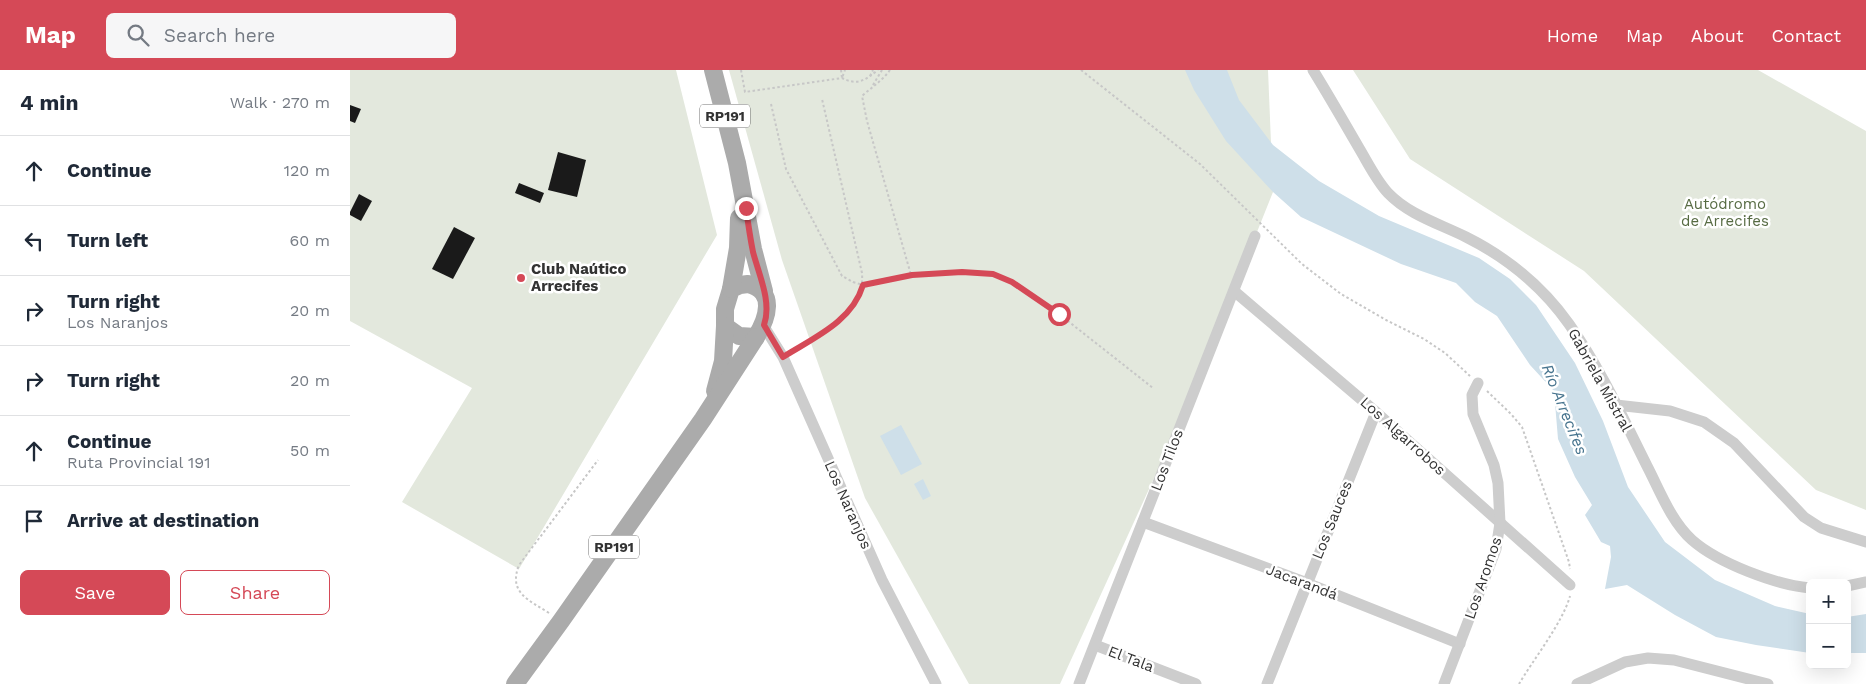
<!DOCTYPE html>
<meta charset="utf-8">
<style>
:root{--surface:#fff;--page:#f6f6f7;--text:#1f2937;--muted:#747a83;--line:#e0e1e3;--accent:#d54957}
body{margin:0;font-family:"Work Sans",sans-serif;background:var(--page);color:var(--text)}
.controls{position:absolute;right:15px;bottom:15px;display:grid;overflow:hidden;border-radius:8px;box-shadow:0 5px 20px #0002}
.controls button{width:45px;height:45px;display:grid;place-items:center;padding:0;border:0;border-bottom:1px solid var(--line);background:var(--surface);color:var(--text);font:25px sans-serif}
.stop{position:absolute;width:15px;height:15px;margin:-11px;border:4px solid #d54957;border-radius:50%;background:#fff}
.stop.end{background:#d54957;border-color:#fff;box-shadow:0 1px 5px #0008}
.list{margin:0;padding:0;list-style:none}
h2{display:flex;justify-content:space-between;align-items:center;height:65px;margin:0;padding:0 20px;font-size:21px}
h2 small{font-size:16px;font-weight:400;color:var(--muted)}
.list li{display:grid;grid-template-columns:32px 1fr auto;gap:15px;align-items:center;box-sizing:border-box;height:70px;padding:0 20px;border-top:1px solid var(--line)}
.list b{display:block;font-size:19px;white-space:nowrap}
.list p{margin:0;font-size:16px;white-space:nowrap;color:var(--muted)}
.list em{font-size:16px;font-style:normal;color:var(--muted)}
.actions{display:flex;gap:10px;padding:15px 20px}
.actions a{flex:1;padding:11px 0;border:1px solid var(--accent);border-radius:8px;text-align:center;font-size:18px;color:var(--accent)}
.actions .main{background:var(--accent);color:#fff}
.icon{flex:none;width:28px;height:28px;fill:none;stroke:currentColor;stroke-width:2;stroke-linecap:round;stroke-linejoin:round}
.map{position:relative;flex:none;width:1516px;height:614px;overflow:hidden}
header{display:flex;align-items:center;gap:30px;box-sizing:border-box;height:70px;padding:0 25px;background:var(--accent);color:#fff}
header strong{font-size:24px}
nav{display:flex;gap:28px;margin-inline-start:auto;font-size:18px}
.search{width:350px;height:45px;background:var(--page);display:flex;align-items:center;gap:12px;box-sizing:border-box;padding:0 18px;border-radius:8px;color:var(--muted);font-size:19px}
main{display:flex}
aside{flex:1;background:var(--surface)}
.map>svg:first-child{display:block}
</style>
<header>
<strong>Map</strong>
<div class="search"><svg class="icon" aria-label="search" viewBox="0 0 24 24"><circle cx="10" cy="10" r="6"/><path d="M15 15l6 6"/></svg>Search here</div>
<nav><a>Home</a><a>Map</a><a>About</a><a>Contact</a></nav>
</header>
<main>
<aside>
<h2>4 min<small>Walk · 270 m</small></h2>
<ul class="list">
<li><svg class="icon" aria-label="ahead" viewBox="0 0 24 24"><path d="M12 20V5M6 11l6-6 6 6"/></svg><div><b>Continue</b></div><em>120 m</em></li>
<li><svg class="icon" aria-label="left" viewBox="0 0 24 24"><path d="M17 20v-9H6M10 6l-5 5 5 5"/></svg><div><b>Turn left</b></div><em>60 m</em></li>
<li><svg class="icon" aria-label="right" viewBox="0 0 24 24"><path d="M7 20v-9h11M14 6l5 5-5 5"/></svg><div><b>Turn right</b><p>Los Naranjos</p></div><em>20 m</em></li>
<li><svg class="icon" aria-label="right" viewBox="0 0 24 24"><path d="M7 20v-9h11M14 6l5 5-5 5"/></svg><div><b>Turn right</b></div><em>20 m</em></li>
<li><svg class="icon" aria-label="ahead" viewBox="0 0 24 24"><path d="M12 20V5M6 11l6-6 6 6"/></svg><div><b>Continue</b><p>Ruta Provincial 191</p></div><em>50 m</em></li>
<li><svg class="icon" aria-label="arrive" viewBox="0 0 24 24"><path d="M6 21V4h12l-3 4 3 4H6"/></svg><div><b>Arrive at destination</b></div></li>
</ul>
<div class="actions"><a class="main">Save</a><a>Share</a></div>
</aside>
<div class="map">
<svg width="1516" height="614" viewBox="0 0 1516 614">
<rect width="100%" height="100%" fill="#fff"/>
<g fill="#e3e8dd">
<polygon points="0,0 326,0 367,165 169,499 52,432 122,318 0,251"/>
<polygon points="379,0 918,0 923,122 841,327 710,614 619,614 515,428 432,190"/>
<polygon points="1003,0 1408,0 1516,61 1516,440 1466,420 1234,201 1060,89"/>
</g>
<g fill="#cedfe9">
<polygon points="835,0 877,0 889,30 923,75 969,111 1029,146 1129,188 1160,209 1186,235 1225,293 1253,351 1278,417 1315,472 1365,510 1425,536 1460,544 1460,583 1406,575 1366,567 1325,545 1277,515 1255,519 1261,487 1260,476 1251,472 1235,445 1242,435 1225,407 1208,369 1204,321 1180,295 1147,246 1125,232 1106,213 1051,194 951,147 923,122 876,71 844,20"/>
<polygon points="551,355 572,394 551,405 530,366"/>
<polygon points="573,409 581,426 573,430 564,414"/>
<polygon points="1516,544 1516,583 1497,583 1497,547"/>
</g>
<g fill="#1a1a1a">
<polygon points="0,35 11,39 5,53 0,51"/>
<polygon points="208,82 236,90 227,127 198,120"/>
<polygon points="169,113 194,123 190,133 165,123"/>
<polygon points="9,124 22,131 11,151 0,145 0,142"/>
<polygon points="104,157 125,168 103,209 82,199"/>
</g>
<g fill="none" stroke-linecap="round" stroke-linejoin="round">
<g stroke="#c7c7c7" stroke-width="2" stroke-dasharray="2.5 2.5" stroke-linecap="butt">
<path d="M391,0l4,22 97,-14c16,8 23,2 36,-8"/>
<polyline points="491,0 492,8 495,0"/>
<path d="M540,0c-8,11 -18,17 -28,26l5,25 44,154"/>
<polyline points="731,0 850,94 952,194 991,224 1036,250 1074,269 1095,283 1120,306"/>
<polyline points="520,6 523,0"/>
<polyline points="523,15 532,0"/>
<polyline points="421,34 436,99 492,206 503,212 513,215 561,205 612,202 643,204 662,212 709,244 803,318"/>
<path d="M443,280c31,-19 72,-35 69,-77l-40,-174"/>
<polyline points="1137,321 1161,344 1172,357 1219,492 1220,499"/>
<path d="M199,543c-20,-13 -41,-20 -30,-48l79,-105"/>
<path d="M1169,614c14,-24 44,-62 51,-88"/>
</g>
<g stroke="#cdcdcd" stroke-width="11">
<path d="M963,0c16,26 31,52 46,78 9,15 17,32 29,45 21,22 52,31 78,44 42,21 76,49 103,87 31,44 54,94 78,142 13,25 24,55 45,74 26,23 84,45 118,48"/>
<polyline points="884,221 1026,342 1220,515"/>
<polyline points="413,255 433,287 532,510 586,614"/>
<polyline points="1266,335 1320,341 1354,352 1384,373 1454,447 1471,458 1516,472"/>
<polyline points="793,452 957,513 1110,574"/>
<polyline points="1497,516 1516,512"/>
<polyline points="745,575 846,614"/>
<polyline points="729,614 905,166"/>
<polyline points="917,614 1026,342"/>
<polyline points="1094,614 1146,479 1150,453 1148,413 1144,395 1123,344 1122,325 1128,313"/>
<polyline points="1227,614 1275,592 1298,588 1324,590 1418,614"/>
</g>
<g stroke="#ababab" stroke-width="18">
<polyline points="363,0 387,93 403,179 414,221"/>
<path d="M398,214c29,7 19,35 8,53l-17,-1 -14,-10v-17l6,-20 9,-4z"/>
<polyline points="381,219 388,178 389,148"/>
<polyline points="365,321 373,291 375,256"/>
<polyline points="165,614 211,551 353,349 406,267"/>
</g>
</g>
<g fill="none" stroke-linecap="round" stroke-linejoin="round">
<path stroke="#d54957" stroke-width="6" d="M396,138c2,15 4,29 7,44 6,23 19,50 11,73l19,32c30,-19 69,-35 80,-72l49,-10 50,-3 31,2 19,8 47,32"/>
</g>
<circle fill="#d54957" stroke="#fff" stroke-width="2" cx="171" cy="208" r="5"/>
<g text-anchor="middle" stroke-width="5" stroke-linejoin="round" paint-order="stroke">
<g fill="#fff" stroke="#707070" stroke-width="1">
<rect x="350" y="34.5" width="50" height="23" rx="4"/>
<rect x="239" y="465.5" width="50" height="23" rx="4"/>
</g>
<g font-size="14" font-weight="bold" fill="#333">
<text x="375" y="51">RP191</text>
<text x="264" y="482">RP191</text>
</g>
<g font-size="15" fill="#576b43" stroke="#fff">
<text x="1375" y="139">Autódromo<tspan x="1375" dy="17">de Arrecifes</tspan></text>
</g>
<g font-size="15" font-weight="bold" fill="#333" stroke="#fff" text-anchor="start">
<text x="181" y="204">Club Naútico<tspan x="181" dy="17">Arrecifes</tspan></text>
</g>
<g font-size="15" fill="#333" stroke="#fff">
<text transform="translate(1250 310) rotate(61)" y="5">Gabriela Mistral</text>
<text transform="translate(1053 366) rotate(42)" y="5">Los Algarrobos</text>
<text transform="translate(817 390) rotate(-69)" y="5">Los Tilos</text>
<text transform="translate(498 435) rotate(66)" y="5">Los Naranjos</text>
<text transform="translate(982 450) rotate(-68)" y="5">Los Sauces</text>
<text transform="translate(1133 508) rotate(-71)" y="5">Los Aromos</text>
<text transform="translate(952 512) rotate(21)" y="5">Jacarandá</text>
<text transform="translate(781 589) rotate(21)" y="5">El Tala</text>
</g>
<g font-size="16" font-style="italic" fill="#47748e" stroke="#fff">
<text transform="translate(1215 339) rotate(68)" y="6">Río Arrecifes</text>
</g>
</g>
</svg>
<div class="controls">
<button>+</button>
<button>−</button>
</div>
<div class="stop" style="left:709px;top:244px"></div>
<div class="stop end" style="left:396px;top:138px"></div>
</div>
</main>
